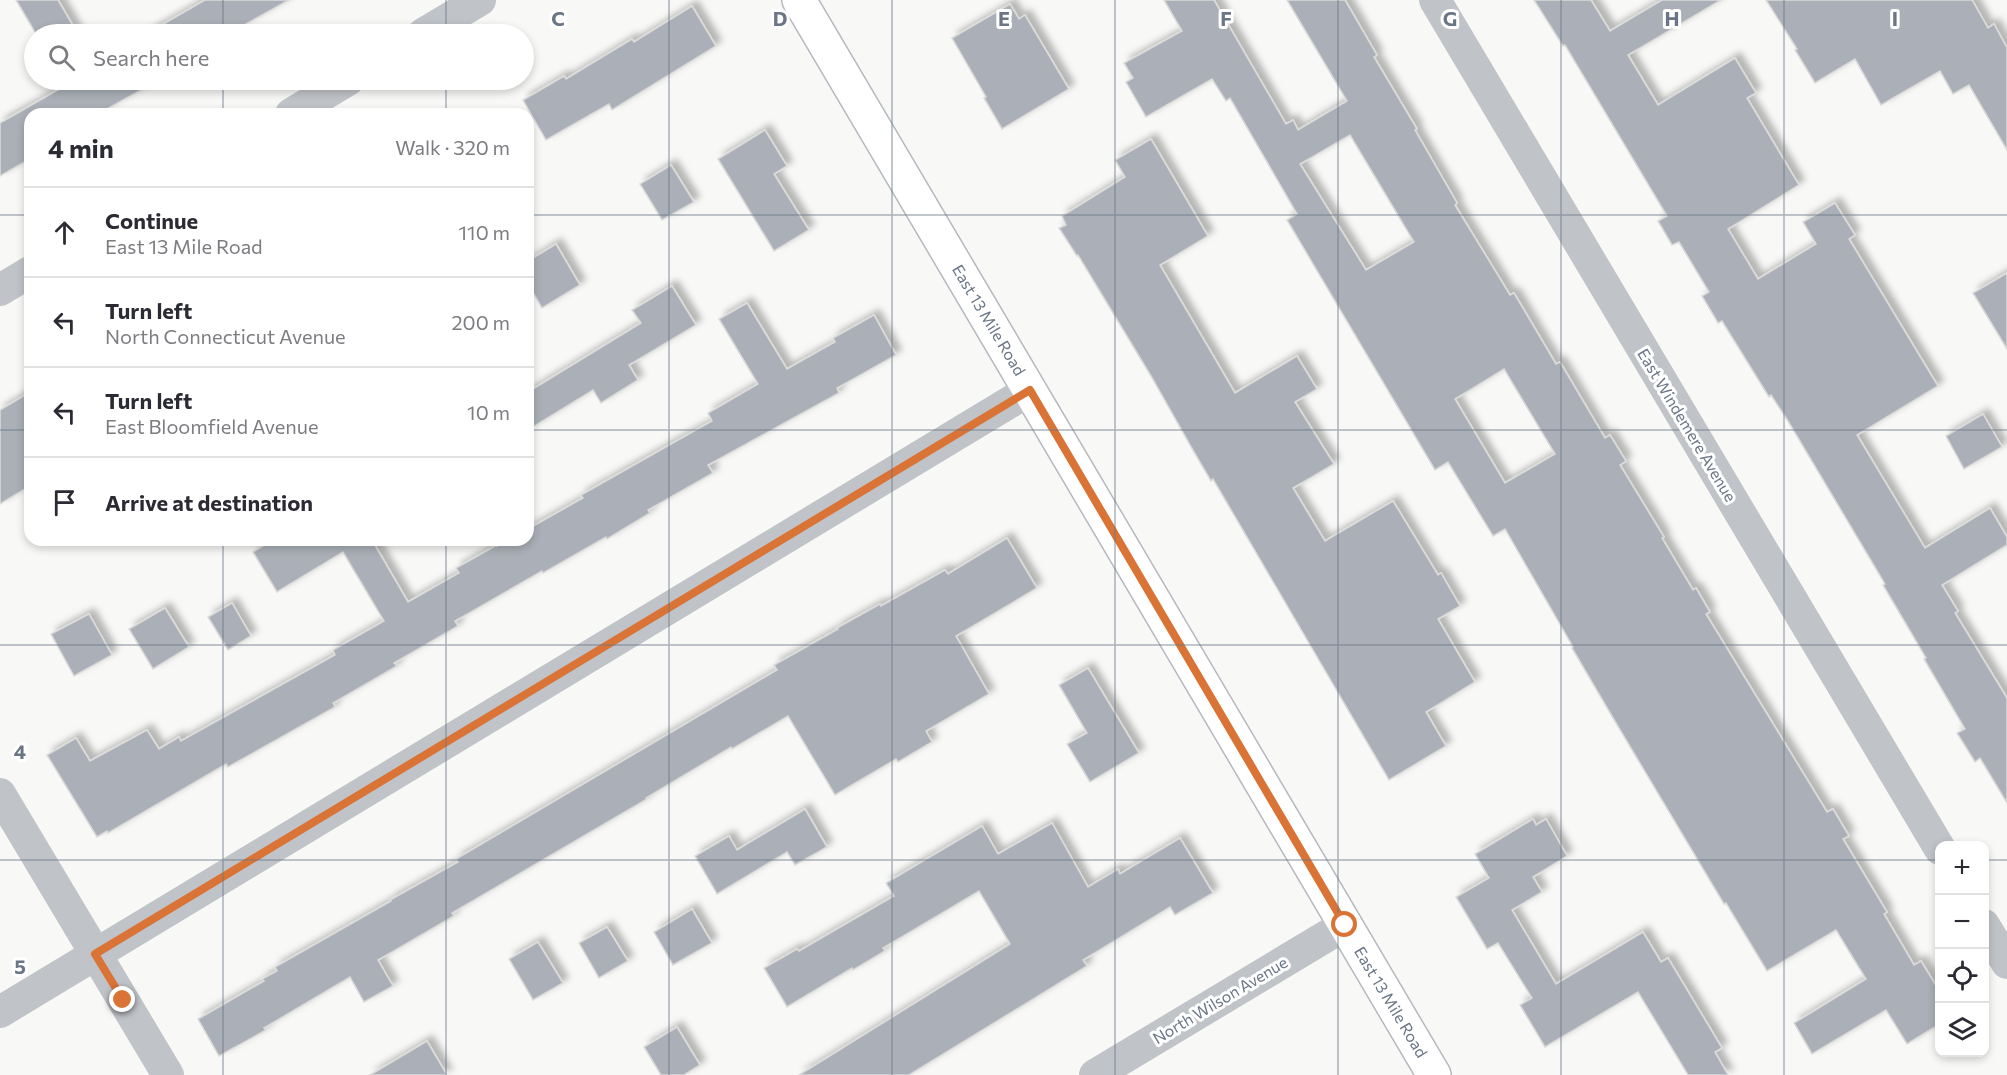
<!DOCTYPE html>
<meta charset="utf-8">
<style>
:root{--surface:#fff;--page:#f2f2f3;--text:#2b2b33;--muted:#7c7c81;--line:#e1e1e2}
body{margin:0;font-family:Commissioner,sans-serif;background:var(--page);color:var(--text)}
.controls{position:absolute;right:18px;bottom:18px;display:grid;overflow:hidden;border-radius:12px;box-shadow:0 3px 9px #0003}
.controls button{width:54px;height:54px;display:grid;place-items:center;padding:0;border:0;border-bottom:2px solid var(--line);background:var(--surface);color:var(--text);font:30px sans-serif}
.stop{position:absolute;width:18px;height:18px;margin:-14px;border:4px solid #d97436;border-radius:50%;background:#fff}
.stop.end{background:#d97436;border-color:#fff;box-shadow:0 2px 6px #0008}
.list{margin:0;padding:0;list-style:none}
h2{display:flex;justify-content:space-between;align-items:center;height:78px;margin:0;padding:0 24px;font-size:26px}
h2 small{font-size:20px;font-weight:400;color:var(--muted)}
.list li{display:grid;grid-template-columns:39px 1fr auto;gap:18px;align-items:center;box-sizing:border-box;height:90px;padding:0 24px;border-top:2px solid var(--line)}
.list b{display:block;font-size:22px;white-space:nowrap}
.list p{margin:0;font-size:20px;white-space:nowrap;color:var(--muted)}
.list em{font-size:20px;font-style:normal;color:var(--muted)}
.icon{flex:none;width:33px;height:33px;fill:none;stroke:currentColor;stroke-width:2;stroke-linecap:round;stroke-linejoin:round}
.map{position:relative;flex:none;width:2007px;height:1075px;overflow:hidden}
.search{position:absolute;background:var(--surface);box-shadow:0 3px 9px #0003;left:24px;top:24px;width:510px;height:66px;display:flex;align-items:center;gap:15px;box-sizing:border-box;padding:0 21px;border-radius:33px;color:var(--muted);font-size:22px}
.panel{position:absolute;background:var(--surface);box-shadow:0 3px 9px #0003;left:24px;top:108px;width:510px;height:438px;border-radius:18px}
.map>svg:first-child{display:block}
</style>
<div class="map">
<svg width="2007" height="1075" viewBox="0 0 2007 1075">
<defs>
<filter id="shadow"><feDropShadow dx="5.5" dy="-5.5" stdDeviation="3" flood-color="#0004"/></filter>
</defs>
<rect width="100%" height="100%" fill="#f8f9f6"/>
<g fill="#abb0b8" stroke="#dadad9" stroke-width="1.5" fill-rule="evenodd" filter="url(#shadow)">
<polygon points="16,0 58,0 78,34 36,34"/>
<polygon points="205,0 289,0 228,34 146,34"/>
<path d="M1164,0h50l72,124 7,-4 5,10 49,-29 -60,-101h58l32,55 -3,2 43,72 -2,1 42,73 -2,2 55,90 4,-2 42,71 4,-2 45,76 5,-3 16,26 -6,4 44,72 -2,1 31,52 3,-2 14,24 -4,2 121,198 6,-3 16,27 -6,3 44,73 -3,2 30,51 7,-4 19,31v32l-33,20 -21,-34 -74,44 -18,-31 72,-44 -30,-49 -69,41 -41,-68 -2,1 -108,-181 -44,-75 1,-1 -68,-118 -12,7 -45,-74 -13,8 -148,-250 10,-6 -67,-116 -4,3 -14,-22 -66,38 -20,-35 7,-4 -9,-15 58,-32zM1350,135l64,107 -48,28 -66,-106zM1504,369l51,85 -50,29 -50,-84z"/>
<polygon points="1534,0 1591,0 1610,31 1662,0 1721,0 1628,55 1658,105 1735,58 1756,93 1747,98 1799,185 1728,229 1758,279 1816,244 1803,222 1835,203 1855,235 1849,239 1938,386 1857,435 1925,548 1990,508 2007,537 2007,545 1942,585 1958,611 1955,613 2007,698 2007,803 1980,758 1975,762 1957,733 1965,729 1924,659 1926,658 1883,585 1885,584 1788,421 1771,395 1769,397 1722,321 1718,323 1702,296 1709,292 1679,242 1672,245 1658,221 1667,216 1565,45 1563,46"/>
<polygon points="1766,0 1972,0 1988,28 1994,24 2007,48 2007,150 1969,85 1953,94 1940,71 1881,105 1855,59 1815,83 1795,50 1797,49"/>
<polygon points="1010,4 1019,19 1025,15 1069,89 1002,129 984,98 986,97 952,38"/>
<polygon points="692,6 716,46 612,110 609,104 546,140 523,100 564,76 566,79 632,39 634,42"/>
<polygon points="75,80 159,80 98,114 30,114 30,159 0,176 0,123"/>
<polygon points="765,130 787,166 774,174 809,230 774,251 718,159"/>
<polygon points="1151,139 1208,236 1160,265 1235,393 1297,356 1317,389 1295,402 1334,464 1293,488 1325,541 1393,501 1438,575 1441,573 1460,606 1438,619 1475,682 1426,712 1446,746 1389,780 1213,479 1211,481 1194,452 1151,376 1078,255 1077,256 1059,228 1066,225 1062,216 1125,177 1115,160"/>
<polygon points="671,165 694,202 662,220 640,184"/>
<polygon points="556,244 580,285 542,308 528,284 528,261"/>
<polygon points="2007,273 2007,349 1973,293"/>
<polygon points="672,286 696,325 629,365 638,380 601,403 593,390 528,430 528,392 641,323 632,310"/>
<polygon points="747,303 787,369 835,342 833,338 874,315 896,355 837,388 839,393 708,465 713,473 648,510 650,513 607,539 606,537 543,573 542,571 455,621 458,626 394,663 397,666 333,703 335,707 228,767 226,764 108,833 107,831 97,837 47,755 76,738 90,761 147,730 159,749 179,737 181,741 335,655 333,650 384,621 343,552 277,592 253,552 272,540 372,540 408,602 459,573 456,568 497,545 497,546 509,540 528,540 528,529 583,498 581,495 712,421 708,413 758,384 719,319"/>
<polygon points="30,392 30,486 0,504 0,410"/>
<polygon points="1983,414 2002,447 1964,469 1946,436"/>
<polygon points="1007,538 1037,588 956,636 989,694 926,731 932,742 898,762 896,759 835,795 788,716 732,749 731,747 646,798 647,799 452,913 454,916 378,960 393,986 364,1002 350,977 264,1028 266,1030 219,1056 198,1019 264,981 262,979 277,971 275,967 391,901 390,900 458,862 456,859 777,670 774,665 838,629 837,628 880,604 881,606 945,570 948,574"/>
<polygon points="232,603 251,636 228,650 208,617"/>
<polygon points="165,608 189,647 153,669 129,629"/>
<polygon points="89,614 112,655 74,676 51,634"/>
<polygon points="1088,668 1139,753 1090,782 1067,744 1087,733 1059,685"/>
<polygon points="805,809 827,847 795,865 787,852 717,894 695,856 729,836 737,850"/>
<polygon points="1533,819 1536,825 1546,819 1567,856 1533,877 1542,892 1512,910 1556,984 1643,932 1661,962 1668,958 1722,1048 1715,1052 1728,1075 1688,1075 1638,992 1545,1047 1520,1005 1532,998 1498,943 1487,949 1456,897 1489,878 1475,854"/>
<polygon points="1052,823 1088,887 1118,869 1120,874 1180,838 1213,893 1175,915 1170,907 1083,960 1087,966 909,1075 799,1075 1010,944 979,891 883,948 885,951 853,970 852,968 787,1007 764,968 797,949 799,951 894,896 886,883 982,826 998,854"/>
<polygon points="692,909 712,943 673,965 654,932"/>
<polygon points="607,927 628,961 599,978 579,943"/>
<polygon points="538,942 563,983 533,1000 509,959"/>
<polygon points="677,1027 700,1065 684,1075 661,1075 644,1047"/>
<polygon points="427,1041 447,1075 370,1075"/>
</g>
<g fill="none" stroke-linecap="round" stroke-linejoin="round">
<defs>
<polyline id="secondary" points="799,0 1434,1075"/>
</defs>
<use href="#secondary" stroke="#b5b9be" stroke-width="36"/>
<g stroke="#c0c3c8" stroke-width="32">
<polyline points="1435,0 1940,849"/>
<polyline points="423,34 480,0"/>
<polyline points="291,114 348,80"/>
<polyline points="0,290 30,272"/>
<polyline points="0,794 168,1075"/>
<polyline points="1984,925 2007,963"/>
<polyline points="0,1012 1030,390"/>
<polyline points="1095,1075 1345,925"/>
</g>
<use href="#secondary" stroke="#fff" stroke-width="33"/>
</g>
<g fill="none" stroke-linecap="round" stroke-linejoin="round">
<polyline stroke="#d97436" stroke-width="8" points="123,1000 95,954 1030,390 1345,925"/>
</g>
<path fill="none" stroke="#6a7585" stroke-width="1.5" stroke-opacity="0.55" d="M223,0v34M446,0v34M669,0v1075M892,0v1075M1115,0v1075M1338,0v1075M1561,0v1075M1784,0v1075M223,80v34M446,80v34M0,215h30M528,215h1479M0,430h30M528,430h1479M223,540v535M446,540v535M0,645h2007M0,860h1940M1984,860h23"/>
<g text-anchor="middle" stroke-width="6" stroke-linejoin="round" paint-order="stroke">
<g font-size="16" fill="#6a7585" stroke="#fff">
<text transform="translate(989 320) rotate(59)" y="6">East 13 Mile Road</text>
<text transform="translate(1687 425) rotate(59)" y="6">East Windemere Avenue</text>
<text transform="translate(1220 1000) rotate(-31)" y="6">North Wilson Avenue</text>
<text transform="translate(1391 1002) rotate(59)" y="6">East 13 Mile Road</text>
</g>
</g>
<g font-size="20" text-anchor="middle" font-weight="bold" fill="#6a7585" stroke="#fff" stroke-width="6" stroke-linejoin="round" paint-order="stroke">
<text x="558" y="26">C</text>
<text x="780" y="26">D</text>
<text x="1004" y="26">E</text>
<text x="1226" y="26">F</text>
<text x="1450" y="26">G</text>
<text x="1672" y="26">H</text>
<text x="1895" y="26">I</text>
<text x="20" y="759">4</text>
<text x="20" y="974">5</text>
</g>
</svg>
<div class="controls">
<button>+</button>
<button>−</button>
<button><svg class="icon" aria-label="locate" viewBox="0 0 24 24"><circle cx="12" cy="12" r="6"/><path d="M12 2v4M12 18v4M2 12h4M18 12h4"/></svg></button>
<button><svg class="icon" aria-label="layers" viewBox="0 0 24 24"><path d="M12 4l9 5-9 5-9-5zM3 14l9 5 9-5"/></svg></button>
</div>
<div class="stop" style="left:1345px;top:925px"></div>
<div class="stop end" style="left:123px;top:1000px"></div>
<div class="search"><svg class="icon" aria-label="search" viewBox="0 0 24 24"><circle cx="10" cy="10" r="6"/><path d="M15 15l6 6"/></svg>Search here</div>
<section class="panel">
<h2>4 min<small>Walk · 320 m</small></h2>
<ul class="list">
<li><svg class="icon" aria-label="ahead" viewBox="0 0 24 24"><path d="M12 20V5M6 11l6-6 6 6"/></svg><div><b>Continue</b><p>East 13 Mile Road</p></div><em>110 m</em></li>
<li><svg class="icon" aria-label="left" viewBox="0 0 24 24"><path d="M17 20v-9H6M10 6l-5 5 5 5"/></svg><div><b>Turn left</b><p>North Connecticut Avenue</p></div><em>200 m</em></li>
<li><svg class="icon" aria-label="left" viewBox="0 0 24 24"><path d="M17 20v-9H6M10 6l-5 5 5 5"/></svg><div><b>Turn left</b><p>East Bloomfield Avenue</p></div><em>10 m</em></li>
<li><svg class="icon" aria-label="arrive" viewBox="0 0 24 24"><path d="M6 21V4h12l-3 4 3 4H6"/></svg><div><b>Arrive at destination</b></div></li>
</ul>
</section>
</div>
